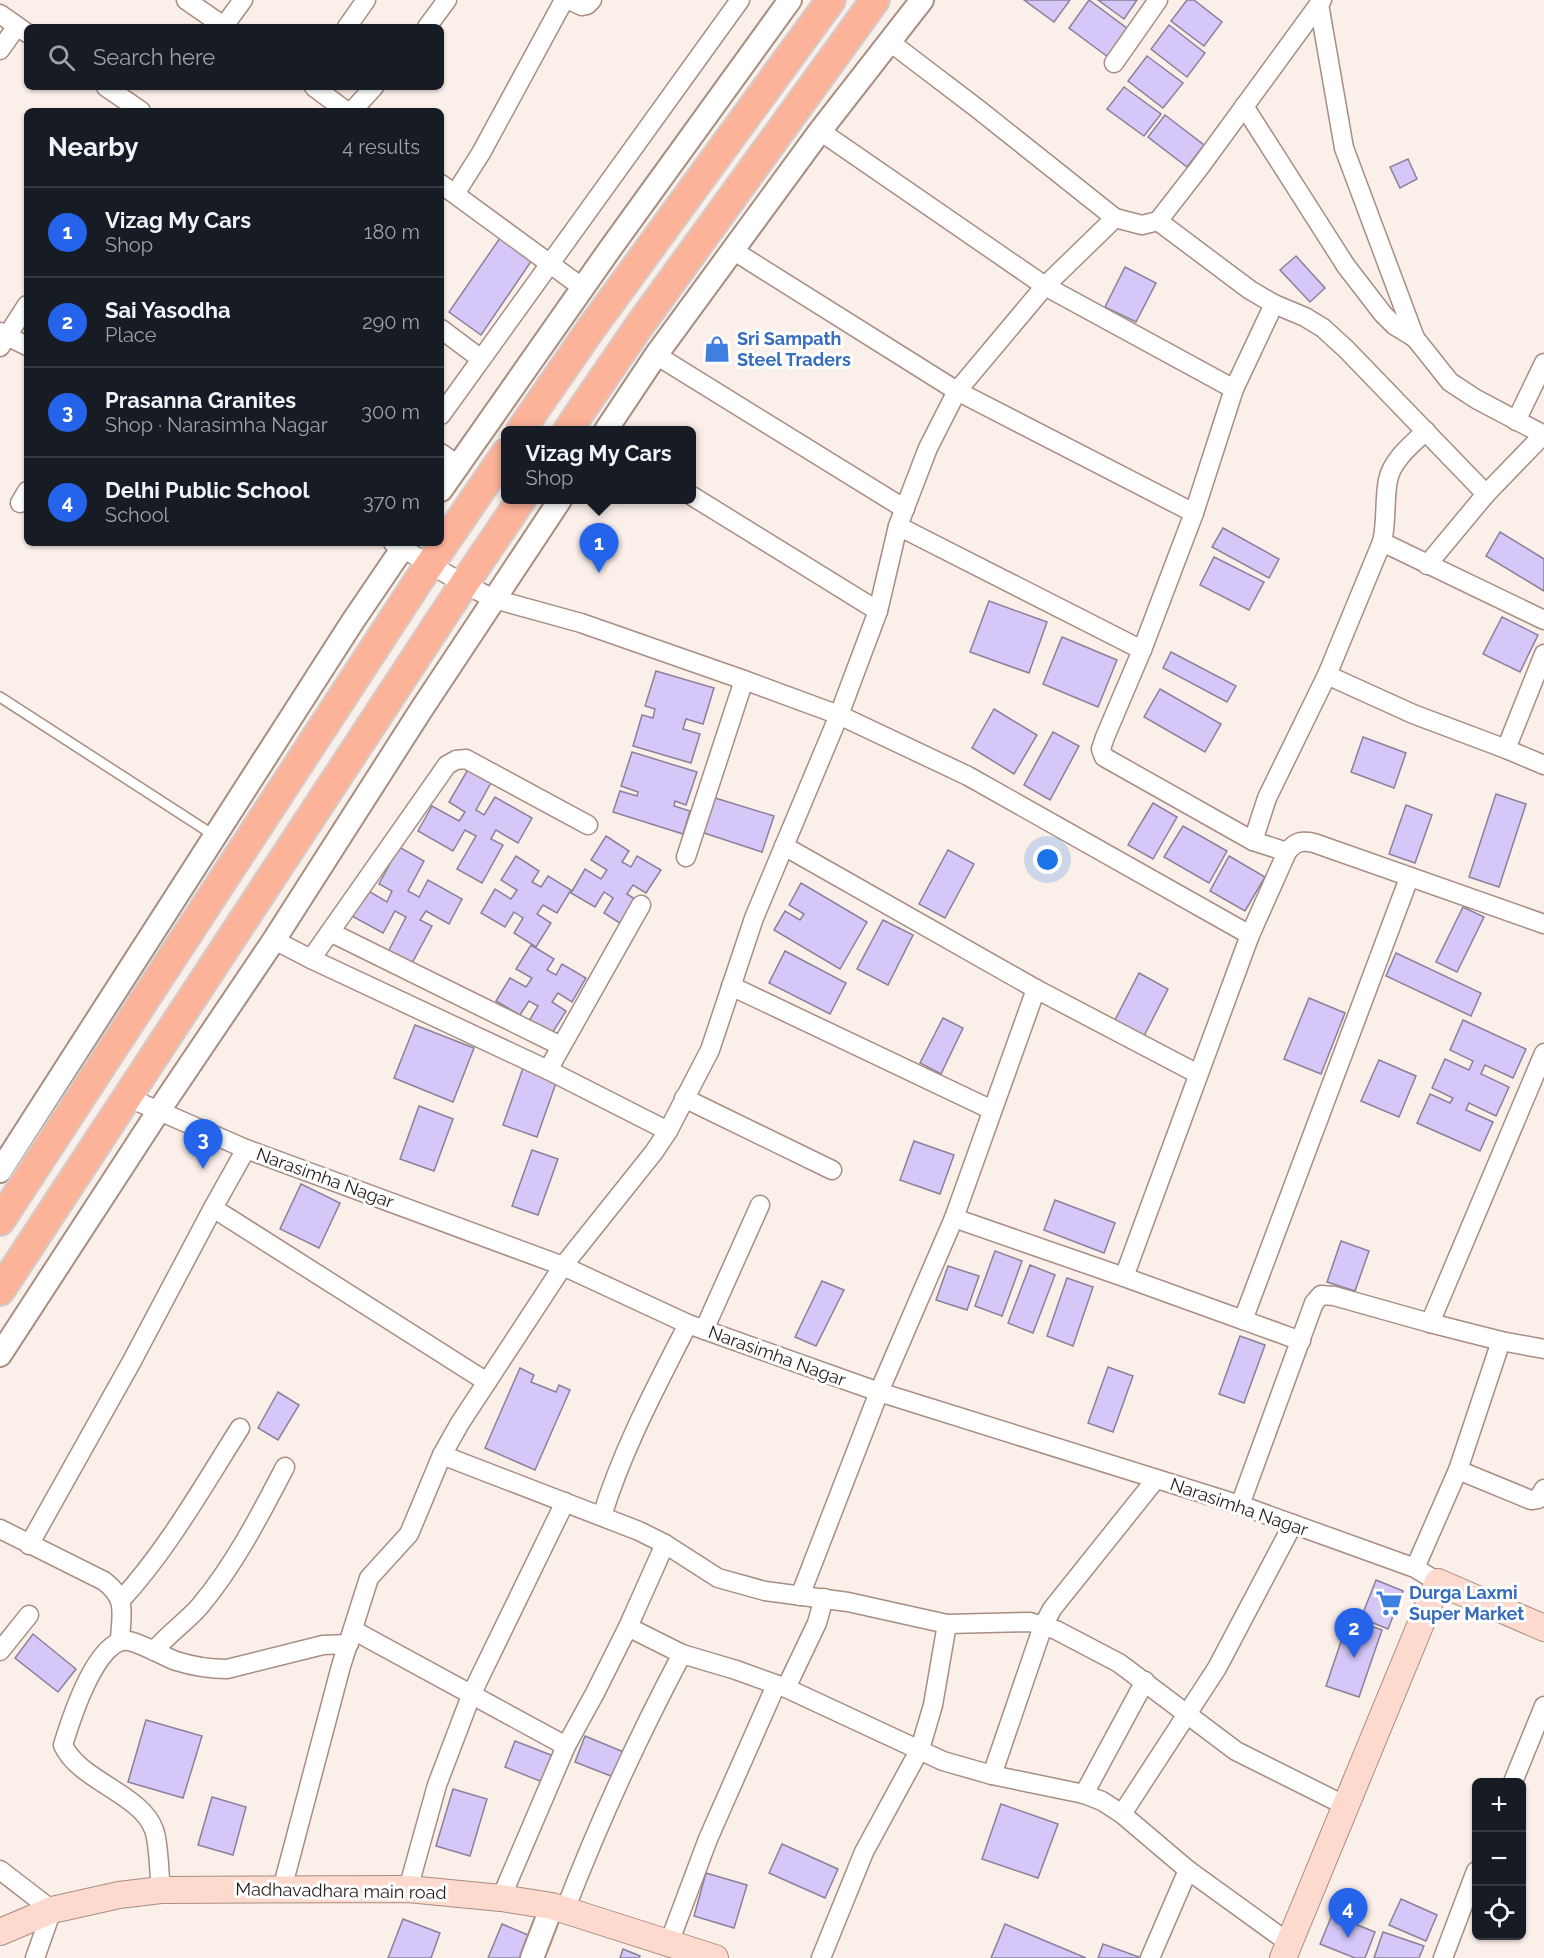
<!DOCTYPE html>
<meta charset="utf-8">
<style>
:root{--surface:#171b24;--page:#242831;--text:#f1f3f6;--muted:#9ea1a6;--line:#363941;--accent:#2563eb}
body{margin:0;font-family:Raleway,sans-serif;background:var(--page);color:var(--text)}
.controls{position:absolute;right:18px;bottom:18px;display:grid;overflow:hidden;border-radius:9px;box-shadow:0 2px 4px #0004}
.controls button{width:54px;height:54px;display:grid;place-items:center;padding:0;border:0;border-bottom:2px solid var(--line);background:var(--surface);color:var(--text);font:30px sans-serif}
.you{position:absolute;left:1048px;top:860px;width:21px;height:21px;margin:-15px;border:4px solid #fff;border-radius:50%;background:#1a73e8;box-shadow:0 0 0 9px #1a73e833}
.badge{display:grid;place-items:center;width:39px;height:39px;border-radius:50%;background:var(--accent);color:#fff;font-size:20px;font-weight:700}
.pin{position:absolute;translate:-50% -50px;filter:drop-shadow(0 2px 3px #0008)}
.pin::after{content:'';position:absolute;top:32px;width:21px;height:18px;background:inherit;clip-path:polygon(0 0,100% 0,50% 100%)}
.popup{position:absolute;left:501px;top:426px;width:195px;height:78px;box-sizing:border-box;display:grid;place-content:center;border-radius:9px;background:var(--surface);filter:drop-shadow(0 2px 4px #0005);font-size:20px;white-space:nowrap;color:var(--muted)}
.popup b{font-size:22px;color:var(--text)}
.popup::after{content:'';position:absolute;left:50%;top:100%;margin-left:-12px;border:12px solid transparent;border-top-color:var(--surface)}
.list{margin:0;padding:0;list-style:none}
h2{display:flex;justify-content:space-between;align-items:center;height:78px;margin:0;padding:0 24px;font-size:26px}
h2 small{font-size:20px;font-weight:400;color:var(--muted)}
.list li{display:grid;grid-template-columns:39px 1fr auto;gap:18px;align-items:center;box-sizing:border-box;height:90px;padding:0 24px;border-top:2px solid var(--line)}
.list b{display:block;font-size:22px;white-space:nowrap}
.list p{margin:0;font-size:20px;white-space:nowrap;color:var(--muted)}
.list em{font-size:20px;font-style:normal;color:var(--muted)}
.icon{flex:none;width:33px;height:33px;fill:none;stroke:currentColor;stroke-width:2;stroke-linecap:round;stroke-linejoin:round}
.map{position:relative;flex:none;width:1544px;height:1958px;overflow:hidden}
.search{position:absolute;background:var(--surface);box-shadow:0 2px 4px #0004;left:24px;top:24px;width:420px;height:66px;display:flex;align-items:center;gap:15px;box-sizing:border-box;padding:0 21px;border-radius:9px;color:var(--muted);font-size:22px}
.panel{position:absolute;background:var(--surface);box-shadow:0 2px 4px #0004;left:24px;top:108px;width:420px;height:438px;border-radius:9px}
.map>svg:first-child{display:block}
</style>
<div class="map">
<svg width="1544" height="1958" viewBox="0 0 1544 1958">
<rect width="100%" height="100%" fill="#fbefea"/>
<g fill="#d5c7f7" stroke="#89829a" stroke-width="1.5">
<polygon points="1024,0 1070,0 1054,22"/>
<polygon points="1089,0 1128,29 1108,57 1069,28"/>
<polygon points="1098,0 1137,0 1124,19"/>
<polygon points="1187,0 1194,0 1222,22 1204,46 1171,21"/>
<polygon points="1169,25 1205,53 1187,77 1151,49"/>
<polygon points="1147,56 1183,83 1163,108 1128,81"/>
<polygon points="1124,87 1161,114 1144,136 1107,109"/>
<polygon points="1165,115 1204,145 1187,167 1148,137"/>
<polygon points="1408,159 1417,179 1400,188 1390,167"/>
<polygon points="500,238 532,260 481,335 449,312"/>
<polygon points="1296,256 1325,288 1310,302 1280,270"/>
<polygon points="1125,267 1156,283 1136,322 1105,307"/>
<polygon points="1223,528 1279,559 1269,578 1212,547"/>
<polygon points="1500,532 1544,559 1544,591 1486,556"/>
<polygon points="1214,557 1264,582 1249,610 1200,585"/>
<polygon points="989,601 1047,622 1029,673 970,652"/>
<polygon points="1502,617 1538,635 1520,672 1483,654"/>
<polygon points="1062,637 1117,660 1098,707 1043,684"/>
<polygon points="1171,652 1236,686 1227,702 1163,668"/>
<polygon points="656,671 714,688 703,724 686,719 683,729 700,734 691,763 633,746 642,715 653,718 655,709 645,706"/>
<polygon points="1160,689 1221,724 1205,752 1144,717"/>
<polygon points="994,709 1037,735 1014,774 972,748"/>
<polygon points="1053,732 1079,746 1050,800 1024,785"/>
<polygon points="1363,737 1406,753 1394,788 1351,772"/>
<polygon points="632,752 697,772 686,805 675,801 674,806 690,811 683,834 613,812 620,791 637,796 638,792 621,786"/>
<polygon points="470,766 493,779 476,810 484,815 495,797 532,818 518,843 496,830 491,839 503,845 482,883 457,869 476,836 465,830 453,851 418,831 432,806 459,821 465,812 449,802"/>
<polygon points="1496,794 1526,804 1499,887 1469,877"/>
<polygon points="712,797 774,816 762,852 701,832"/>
<polygon points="1153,803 1177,817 1153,859 1128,845"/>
<polygon points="1406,805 1432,815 1415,863 1389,854"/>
<polygon points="1183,826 1227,851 1209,883 1164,857"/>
<polygon points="606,836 629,851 622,862 631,867 637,856 661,870 646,893 633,885 627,894 641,903 626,927 604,913 613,898 604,892 595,907 571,893 585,869 601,879 607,870 591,860"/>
<polygon points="399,847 424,861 408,891 419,897 428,880 462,899 449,924 426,911 420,920 432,926 411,965 388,952 406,917 395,911 383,933 350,915 365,889 387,902 392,891 379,884"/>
<polygon points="948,850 974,864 945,918 919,904"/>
<polygon points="516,856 539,871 532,882 541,887 548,876 571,890 557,913 543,905 537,914 551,923 536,947 514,933 523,918 514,912 505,927 481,913 495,889 511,899 517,890 501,880"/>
<polygon points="1229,856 1265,877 1245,911 1210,891"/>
<polygon points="801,883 867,922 840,969 774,930 785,911 800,920 804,914 789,905"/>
<polygon points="1463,907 1484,917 1457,972 1436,962"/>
<polygon points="883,920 913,935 888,985 857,969"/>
<polygon points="531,945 554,959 547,970 556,975 562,964 586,978 572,1002 558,993 552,1002 566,1011 551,1035 529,1021 538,1006 529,1001 520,1015 496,1001 510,978 526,987 532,978 516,969"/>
<polygon points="785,951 846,983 830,1014 769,983"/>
<polygon points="1396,953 1481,993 1471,1016 1386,976"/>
<polygon points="1139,973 1168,989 1144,1036 1115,1020"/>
<polygon points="1309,998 1345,1013 1321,1074 1284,1059"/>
<polygon points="943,1018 963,1028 941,1074 920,1063"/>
<polygon points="1463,1020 1526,1049 1513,1078 1485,1065 1481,1074 1509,1087 1496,1116 1469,1103 1466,1110 1493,1122 1480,1151 1417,1123 1430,1094 1450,1103 1453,1098 1432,1088 1445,1059 1469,1070 1473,1061 1450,1050"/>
<polygon points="415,1025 474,1048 453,1102 394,1078"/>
<polygon points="1379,1060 1416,1076 1399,1117 1361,1101"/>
<polygon points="523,1068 557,1080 537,1137 503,1125"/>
<polygon points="419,1106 453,1119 434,1171 400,1159"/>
<polygon points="914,1141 954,1155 940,1194 900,1180"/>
<polygon points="532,1150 558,1159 538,1215 512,1206"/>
<polygon points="301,1184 340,1203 319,1248 280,1229"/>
<polygon points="1055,1200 1115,1223 1104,1253 1044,1230"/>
<polygon points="1341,1241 1369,1251 1355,1291 1327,1282"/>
<polygon points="995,1251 1022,1261 1002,1316 975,1306"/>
<polygon points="1030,1265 1055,1275 1033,1333 1008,1323"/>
<polygon points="948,1266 979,1276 967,1310 936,1300"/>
<polygon points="1067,1278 1093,1287 1073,1346 1047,1336"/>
<polygon points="822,1281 844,1290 816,1346 795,1337"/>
<polygon points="1240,1336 1265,1345 1244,1403 1219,1394"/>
<polygon points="1108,1367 1133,1376 1113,1432 1088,1423"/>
<polygon points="520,1368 534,1375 531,1382 556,1392 559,1385 570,1390 535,1470 485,1448"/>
<polygon points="278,1392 299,1405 278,1440 258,1428"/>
<polygon points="1376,1580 1403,1591 1388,1629 1361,1618"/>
<polygon points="1349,1618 1382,1630 1359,1697 1326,1686"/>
<polygon points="33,1634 76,1669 58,1692 15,1658"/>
<polygon points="146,1720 202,1736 183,1798 128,1782"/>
<polygon points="585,1736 626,1753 616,1778 575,1762"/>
<polygon points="515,1741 556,1757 545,1783 505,1767"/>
<polygon points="453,1789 487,1799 470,1856 436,1846"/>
<polygon points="212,1797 246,1807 233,1855 198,1845"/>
<polygon points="1001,1804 1058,1824 1038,1878 982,1859"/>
<polygon points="782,1844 838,1869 825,1898 769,1873"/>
<polygon points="706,1873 747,1885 734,1928 694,1916"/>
<polygon points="1401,1899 1437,1915 1426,1941 1389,1925"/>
<polygon points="1332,1915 1375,1932 1365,1958 1355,1958 1320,1944"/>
<polygon points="403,1919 440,1933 431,1958 388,1958"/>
<polygon points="502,1924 535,1938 526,1958 488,1958"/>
<polygon points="1005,1924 1086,1958 991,1958"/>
<polygon points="1383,1932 1424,1946 1419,1958 1374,1958"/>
<polygon points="1103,1944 1139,1957 1138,1958 1098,1958"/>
<polygon points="623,1949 640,1956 639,1958 620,1958"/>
</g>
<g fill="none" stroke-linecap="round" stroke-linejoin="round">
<defs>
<polyline id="service" points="0,697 215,836"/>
<g id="minor">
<polyline points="186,0 225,27"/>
<polyline points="569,0 582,6 587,5 592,0"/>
<polyline points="1319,4 1344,148 1415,338 1450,382 1476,399 1544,435"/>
<polyline points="0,14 27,33"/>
<polyline points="224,26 243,0"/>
<polyline points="347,27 366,0"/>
<polyline points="427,27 447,0"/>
<polyline points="0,50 17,26"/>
<polyline points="1114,63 1158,0"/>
<polyline points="106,87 141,111"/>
<polyline points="314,87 346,111"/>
<polyline points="1244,106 1346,266 1383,314 1394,325 1415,338"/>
<polyline points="352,111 374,87"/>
<polyline points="820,131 1045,286 1234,389"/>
<polyline points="441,184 583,288"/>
<polyline points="455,194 481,153 563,2 567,0"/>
<polyline points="1115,218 1142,225 1158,221 1200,167 1322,0"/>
<polyline points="1158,221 1250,290 1274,304 1305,317 1323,328 1346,349 1486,494"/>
<polyline points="734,251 957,391 1194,513"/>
<polyline points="441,329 481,359"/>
<polyline points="0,332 7,336 27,305"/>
<polyline points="0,347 7,336 27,346"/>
<polyline points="656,355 905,509"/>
<polyline points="441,415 740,0"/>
<polyline points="1516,421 1544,363"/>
<polyline points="441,453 458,465"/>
<polyline points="692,496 878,611"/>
<polyline points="20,503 27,491"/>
<polyline points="898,526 1142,650 1194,513 1234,389 1274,304"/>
<polyline points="1382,542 1544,620"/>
<polyline points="393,543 464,584 494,599 581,623 744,680 839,715 968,776 1250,935"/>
<polyline points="1427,565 1486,494 1543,435"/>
<polyline points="1142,650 1105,737 1101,749 1104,757 1253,841 1287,852"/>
<polyline points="1544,654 1506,749 1544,765"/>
<polyline points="1327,675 1413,714 1506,749"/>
<path d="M1253,841l14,-43 60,-123 55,-133c5,-20 2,-42 6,-62 4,-20 24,-36 38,-49"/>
<polyline points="784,846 1036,989 954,1218 879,1392 800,1596"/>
<polyline points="686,857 744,680"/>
<path d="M1409,878l-166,442 -119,-43 126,-342 37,-83c8,-10 14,-12 27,-9l230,81"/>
<polyline points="330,932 561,1046"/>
<polyline points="274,940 311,959 548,1070 641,905"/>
<polyline points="311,959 447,765 456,760 466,759 588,825"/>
<polyline points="731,986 992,1110"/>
<polyline points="1036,989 1198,1074"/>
<polyline points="548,1070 668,1131"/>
<polyline points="127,1097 246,1149 563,1266 688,1324 879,1392 1240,1505 1415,1568 1438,1582"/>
<polyline points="684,1098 832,1170"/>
<polyline points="213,1208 487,1382"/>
<polyline points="954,1218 1124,1277"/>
<polyline points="1243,1320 1301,1341"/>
<polyline points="1430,1323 1544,1053"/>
<polyline points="704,1330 760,1205"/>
<polyline points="442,1455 639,1531 665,1544 718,1578 765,1591 848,1602 947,1624 1030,1622 1056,1630 1119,1663 1236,1751 1346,1806"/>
<polyline points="1458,1470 1531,1500 1538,1499 1544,1489"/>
<polyline points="1240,1505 1314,1303 1321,1295 1334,1296 1430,1323 1501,1341 1544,1349"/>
<path d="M602,1516c21,-68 54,-129 86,-192"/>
<path d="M0,1529l104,52c24,18 17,33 16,60"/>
<polyline points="29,1545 132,1361 213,1208 246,1149"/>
<polyline points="1415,1568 1458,1470 1501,1341"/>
<path d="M121,1600c47,-51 82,-114 119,-172"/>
<polyline points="628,1627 682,1654 736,1670 786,1688 943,1761 992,1775 1084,1794 1102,1801 1122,1814 1188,1870 1289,1943"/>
<polyline points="353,1630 566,1746"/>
<polyline points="0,1651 29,1615"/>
<path d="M154,1651c14,-17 32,-29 46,-45 35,-42 60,-91 85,-139"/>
<polyline points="786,1688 817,1623 824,1598"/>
<polyline points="992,1775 1043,1626 1052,1609 1156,1479"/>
<polyline points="1513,1782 1544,1706"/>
<polyline points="1084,1794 1145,1681"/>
<polyline points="1122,1814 1217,1668 1293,1524"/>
<polyline points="0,1870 52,1910 35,1958"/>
<polyline points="282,1889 341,1666 369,1578 409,1534 442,1455 460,1423 563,1266 654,1152 668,1131 710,1050 754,918 839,715 878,611 898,526 928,448 957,391 1045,286 1115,218 978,109 890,42"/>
<polyline points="408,1889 437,1785 472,1693 565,1502"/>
<path d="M161,1890c-2,-15 -2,-48 -7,-60 -12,-36 -75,-49 -91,-85 7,-23 34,-110 66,-104 16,4 32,14 47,20 16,5 34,8 51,8l96,-24 26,-1"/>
<polyline points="501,1898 566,1746 595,1693 628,1627 665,1544"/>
<path d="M565,1910c34,-88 73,-173 117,-256"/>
<polyline points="669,1943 708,1839 776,1685"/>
<polyline points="821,1958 864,1852 920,1749 933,1705 947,1624"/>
<polyline points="1150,1958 1188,1870"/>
<polyline points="1443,1958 1476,1871"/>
</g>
<g id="tertiary">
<polyline points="606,430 656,355 820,131 922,0"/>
<polyline points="441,490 610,249 790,0"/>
<polyline points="0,1171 353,621 406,543"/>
<polyline points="0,1355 158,1112 274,940 421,710 560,500"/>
<polyline points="532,1958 552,1906"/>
</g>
<g id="secondary">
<polyline points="0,1932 52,1910 119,1895 161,1890 408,1889 501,1898 552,1906 715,1958"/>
<polyline points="1283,1958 1438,1582 1544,1628"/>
</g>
<g id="primary">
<polyline points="521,430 590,330 831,0"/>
<polyline points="568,430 637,329 875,0"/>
<polyline points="0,1221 417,583 506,453"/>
<polyline points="0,1291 464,584 521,500"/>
</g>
</defs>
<use href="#service" stroke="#a88d81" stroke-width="12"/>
<use href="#minor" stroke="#a88d81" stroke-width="21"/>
<use href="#tertiary" stroke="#a88d81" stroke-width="26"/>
<use href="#secondary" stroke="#a88d81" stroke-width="28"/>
<use href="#primary" stroke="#d0cecc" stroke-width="32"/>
<use href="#service" stroke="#fff" stroke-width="9"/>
<use href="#minor" stroke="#fff" stroke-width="18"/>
<use href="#tertiary" stroke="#fff" stroke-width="22"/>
<use href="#secondary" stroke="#fed9cd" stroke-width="26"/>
<use href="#primary" stroke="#fdb29a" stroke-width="28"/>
</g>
<defs>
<symbol id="shop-bare" viewBox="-9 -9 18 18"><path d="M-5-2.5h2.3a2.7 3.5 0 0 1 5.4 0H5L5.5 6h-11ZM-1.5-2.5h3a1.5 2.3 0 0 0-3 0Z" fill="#3f7fe0" stroke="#fff" stroke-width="2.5" paint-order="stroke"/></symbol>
<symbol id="supermarket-bare" viewBox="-9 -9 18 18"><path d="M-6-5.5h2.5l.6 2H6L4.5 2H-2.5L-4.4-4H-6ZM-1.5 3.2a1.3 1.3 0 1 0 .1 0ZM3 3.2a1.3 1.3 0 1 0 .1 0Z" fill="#3f7fe0" stroke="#fff" stroke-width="2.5" paint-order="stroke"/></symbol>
</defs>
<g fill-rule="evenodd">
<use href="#shop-bare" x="698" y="330" width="38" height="38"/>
<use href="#supermarket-bare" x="1370" y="1584" width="38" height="38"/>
</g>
<g text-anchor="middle" stroke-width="6" stroke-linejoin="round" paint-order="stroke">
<g font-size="18" font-weight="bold" fill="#366cbe" stroke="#fff" text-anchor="start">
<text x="737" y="345">Sri Sampath<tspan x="737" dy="21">Steel Traders</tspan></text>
<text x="1409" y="1599">Durga Laxmi<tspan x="1409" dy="21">Super Market</tspan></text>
</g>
<g font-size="18" fill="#281e19" stroke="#fff">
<text transform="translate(325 1178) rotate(20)" y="6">Narasimha Nagar</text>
<text transform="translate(777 1356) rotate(20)" y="6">Narasimha Nagar</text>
<text transform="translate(1239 1507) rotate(19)" y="6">Narasimha Nagar</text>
<text transform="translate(341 1891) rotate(1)" y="6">Madhavadhara main road</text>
</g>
</g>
</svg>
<div class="controls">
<button>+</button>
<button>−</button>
<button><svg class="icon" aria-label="locate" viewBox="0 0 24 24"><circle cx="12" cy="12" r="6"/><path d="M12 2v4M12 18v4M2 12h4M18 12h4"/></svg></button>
</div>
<div class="you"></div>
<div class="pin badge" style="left:599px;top:573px">1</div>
<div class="popup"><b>Vizag My Cars</b>Shop</div>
<div class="pin badge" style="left:1354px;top:1658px">2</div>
<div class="pin badge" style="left:203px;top:1169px">3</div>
<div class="pin badge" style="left:1348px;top:1938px">4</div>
<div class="search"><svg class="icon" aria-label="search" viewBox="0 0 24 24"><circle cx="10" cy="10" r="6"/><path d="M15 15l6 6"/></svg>Search here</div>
<section class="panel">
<h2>Nearby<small>4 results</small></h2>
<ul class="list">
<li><span class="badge">1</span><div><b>Vizag My Cars</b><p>Shop</p></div><em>180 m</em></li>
<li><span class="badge">2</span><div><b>Sai Yasodha</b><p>Place</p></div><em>290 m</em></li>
<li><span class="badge">3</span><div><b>Prasanna Granites</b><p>Shop · Narasimha Nagar</p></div><em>300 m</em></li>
<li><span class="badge">4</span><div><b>Delhi Public School</b><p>School</p></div><em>370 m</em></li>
</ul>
</section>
</div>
